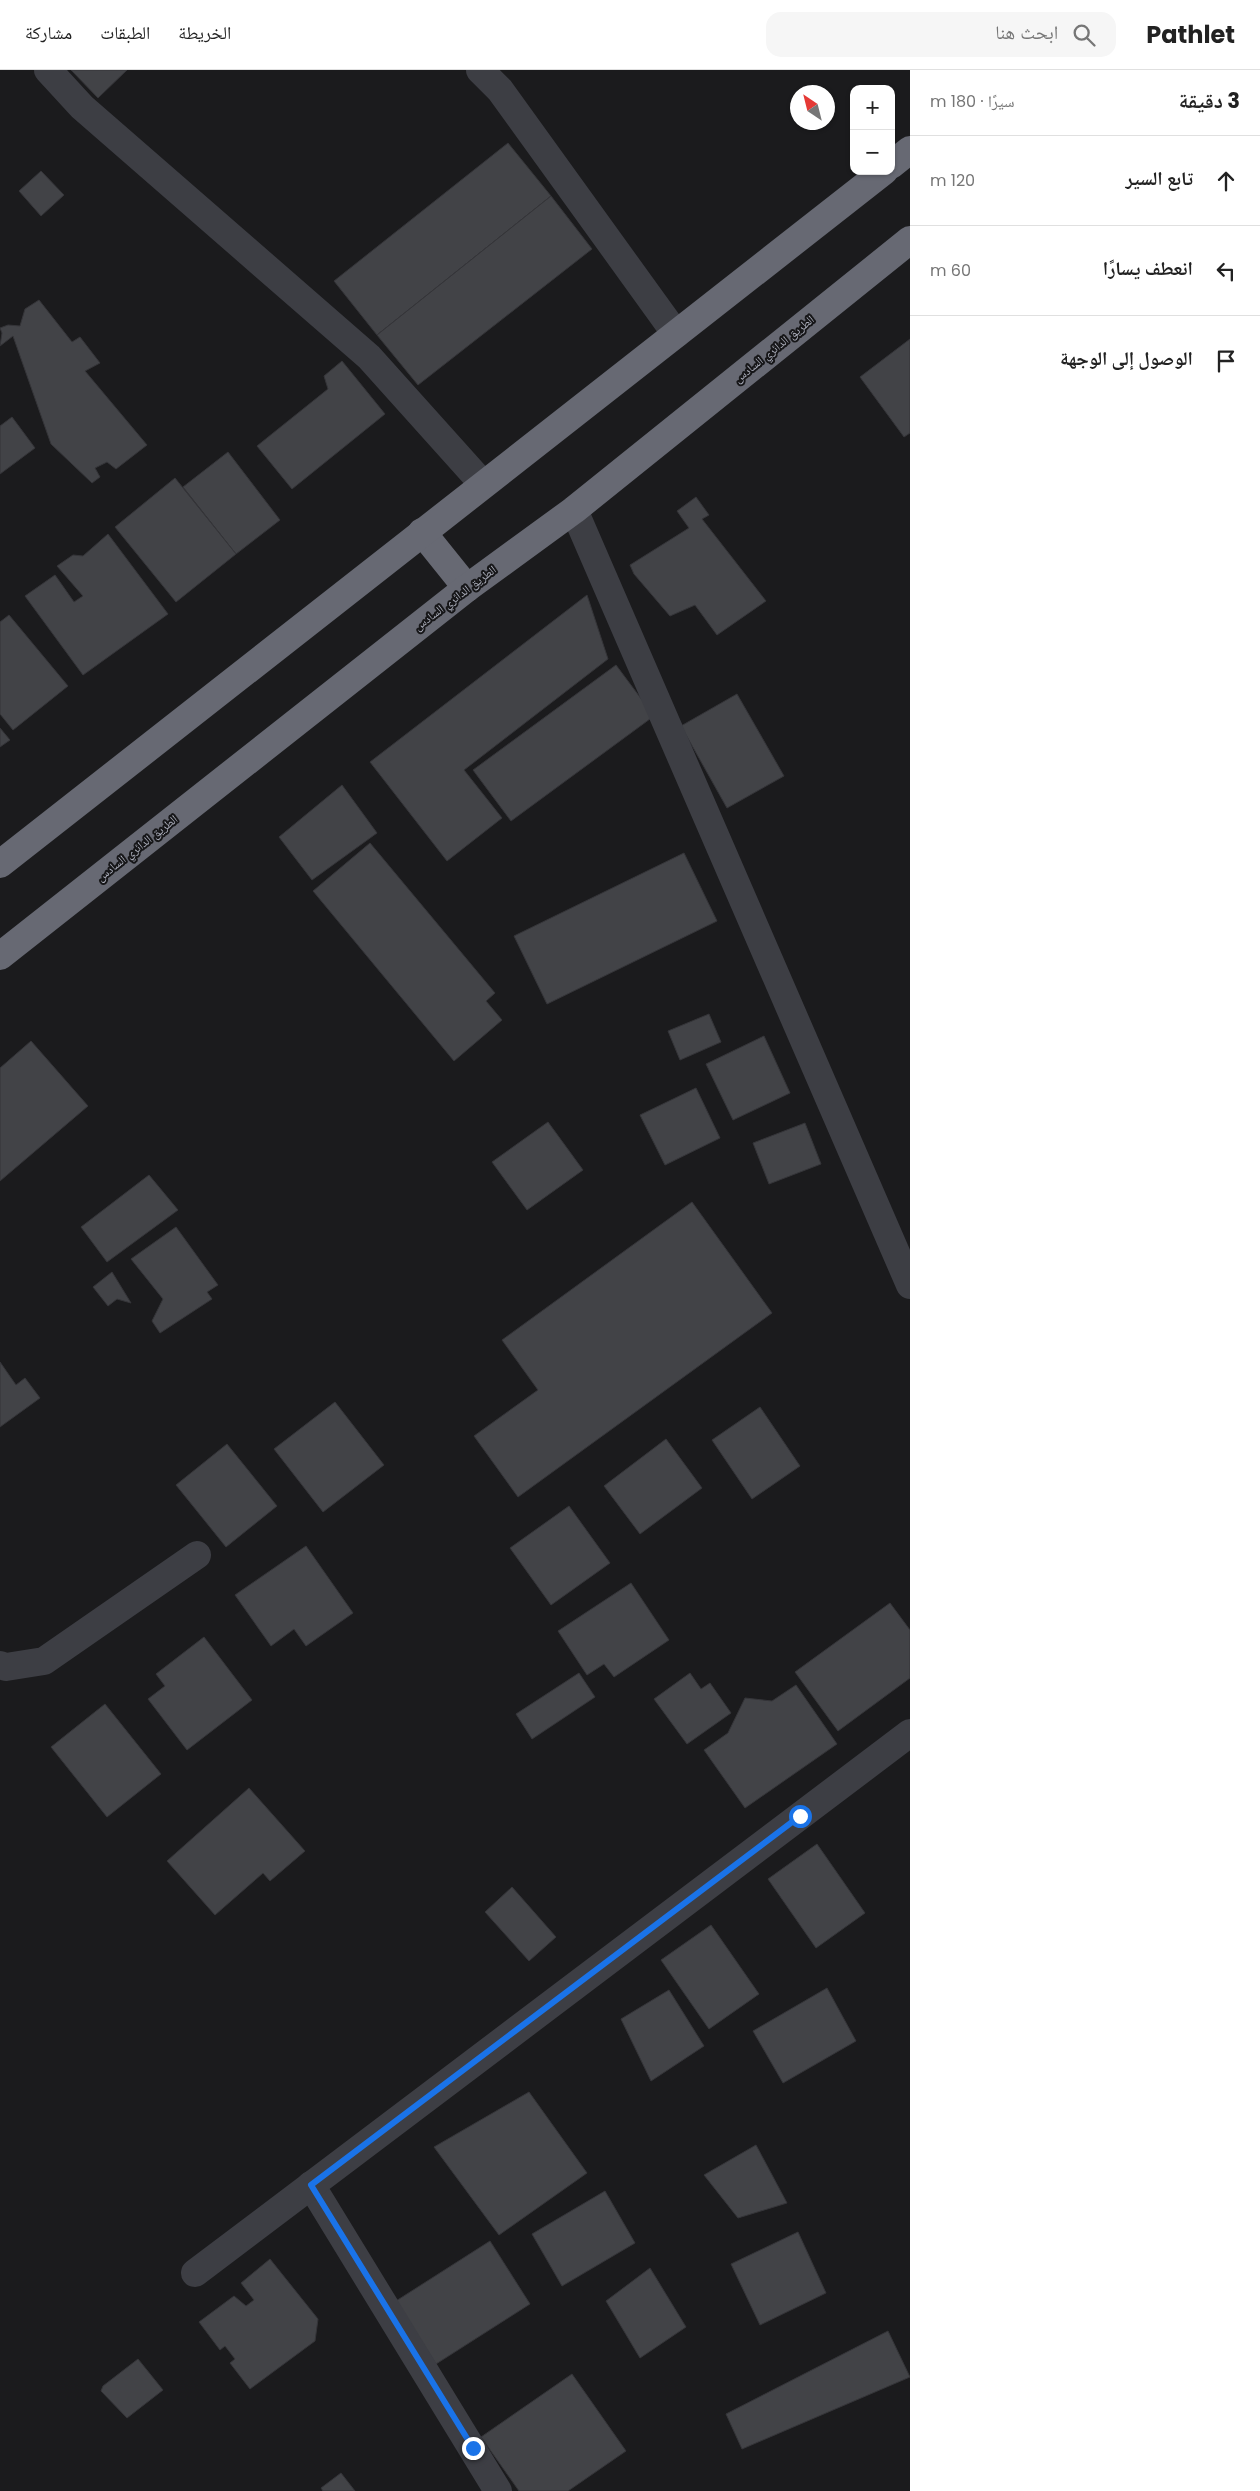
<!DOCTYPE html>
<html lang="ar">
<meta charset="utf-8">
<style>
:root{--surface:#fff;--page:#f6f6f6;--text:#222;--muted:#767676;--line:#e0e0e0}
body{margin:0;font-family:Poppins,"Noto Naskh Arabic",sans-serif;background:var(--page);color:var(--text);direction:rtl}
.controls{position:absolute;right:15px;top:15px;display:grid;overflow:hidden;border-radius:10px;box-shadow:0 1px 4px #0004}
.controls button{width:45px;height:45px;display:grid;place-items:center;padding:0;border:0;border-bottom:1px solid var(--line);background:var(--surface);color:var(--text);font:25px sans-serif}
.compass{position:absolute;left:790px;top:15px;width:45px;height:45px;border-radius:50%;background:var(--surface);box-shadow:0 1px 4px #0004;rotate:325deg}
.stop{position:absolute;width:15px;height:15px;margin:-11px;border:4px solid #1a73e8;border-radius:50%;background:#fff}
.stop.end{background:#1a73e8;border-color:#fff;box-shadow:0 1px 5px #0008}
.list{margin:0;padding:0;list-style:none}
h2{display:flex;justify-content:space-between;align-items:center;height:65px;margin:0;padding:0 20px;font-size:21px}
h2 small{font-size:16px;font-weight:400;color:var(--muted)}
.list li{display:grid;grid-template-columns:32px 1fr auto;gap:15px;align-items:center;box-sizing:border-box;height:90px;padding:0 20px;border-top:1px solid var(--line)}
.list b{display:block;font-size:19px;white-space:nowrap}
.list em{font-size:16px;font-style:normal;color:var(--muted)}
.icon{flex:none;width:28px;height:28px;fill:none;stroke:currentColor;stroke-width:2;stroke-linecap:round;stroke-linejoin:round}
.map{position:relative;flex:none;width:910px;height:2421px;overflow:hidden;direction:ltr}
header{display:flex;align-items:center;gap:30px;box-sizing:border-box;height:70px;padding:0 25px;background:var(--surface);border-bottom:1px solid var(--line)}
header strong{font-size:24px}
nav{display:flex;gap:28px;margin-inline-start:auto;font-size:18px}
.search{width:350px;height:45px;background:var(--page);display:flex;align-items:center;gap:12px;box-sizing:border-box;padding:0 18px;border-radius:15px;color:var(--muted);font-size:19px}
main{display:flex}
aside{flex:1;background:var(--surface)}
.map>svg:first-child{display:block}
</style>
<header>
<strong>Pathlet</strong>
<div class="search"><svg class="icon" aria-label="search" viewBox="0 0 24 24"><circle cx="10" cy="10" r="6"/><path d="M15 15l6 6"/></svg>ابحث هنا</div>
<nav><a>الخريطة</a><a>الطبقات</a><a>مشاركة</a></nav>
</header>
<main>
<aside>
<h2>3 دقيقة<small>سيرًا · 180 m</small></h2>
<ul class="list">
<li><svg class="icon" aria-label="ahead" viewBox="0 0 24 24"><path d="M12 20V5M6 11l6-6 6 6"/></svg><div><b>تابع السير</b></div><em>120 m</em></li>
<li><svg class="icon" aria-label="left" viewBox="0 0 24 24"><path d="M17 20v-9H6M10 6l-5 5 5 5"/></svg><div><b>انعطف يسارًا</b></div><em>60 m</em></li>
<li><svg class="icon" aria-label="arrive" viewBox="0 0 24 24"><path d="M6 21V4h12l-3 4 3 4H6"/></svg><div><b>الوصول إلى الوجهة</b></div></li>
</ul>
</aside>
<div class="map">
<svg width="910" height="2421" viewBox="0 0 910 2421">
<rect width="100%" height="100%" fill="#1b1b1d"/>
<g fill="#424347" stroke="#353539">
<polygon points="71,0 127,0 98,28"/>
<polygon points="508,73 551,126 377,265 334,211"/>
<polygon points="41,101 64,125 41,146 19,121"/>
<polygon points="551,126 592,179 418,315 377,265"/>
<polygon points="39,230 72,272 80,267 100,293 85,301 147,375 116,399 107,392 95,398 100,407 92,413 51,374 13,266 0,276 2,263 0,258 8,255 20,256 25,239"/>
<polygon points="910,269 910,363 904,367 860,307"/>
<polygon points="342,291 385,344 292,419 257,376 328,319 324,306"/>
<polygon points="12,347 35,378 0,404 0,356"/>
<polygon points="228,382 280,450 236,484 183,417"/>
<polygon points="175,408 236,484 176,532 115,457"/>
<polygon points="696,427 709,445 702,449 766,531 717,565 695,535 670,546 634,504 630,495 689,458 677,441"/>
<polygon points="108,464 168,544 83,605 25,526 55,505 74,532 83,526 57,496 73,485 83,486"/>
<polygon points="587,525 608,589 464,700 502,748 447,791 370,692"/>
<polygon points="9,545 68,616 13,660 0,644 0,552"/>
<polygon points="616,595 654,646 511,751 473,700"/>
<polygon points="737,624 784,706 727,738 681,656"/>
<polygon points="0,658 10,670 0,677"/>
<polygon points="342,715 377,763 312,810 279,767"/>
<polygon points="370,773 495,923 486,931 502,950 454,991 313,821"/>
<polygon points="684,783 717,851 547,934 514,866"/>
<polygon points="709,944 721,972 680,990 668,961"/>
<polygon points="764,966 790,1023 733,1050 706,994"/>
<polygon points="31,971 88,1036 0,1111 0,998"/>
<polygon points="696,1018 720,1068 665,1095 640,1045"/>
<polygon points="548,1052 583,1100 527,1140 492,1092"/>
<polygon points="805,1053 821,1094 769,1114 753,1073"/>
<polygon points="149,1105 178,1140 107,1192 81,1157"/>
<polygon points="692,1132 772,1243 518,1427 474,1366 538,1320 502,1270"/>
<polygon points="176,1157 218,1215 207,1222 212,1229 160,1263 152,1251 163,1229 131,1189"/>
<polygon points="112,1202 131,1233 117,1229 108,1236 93,1217"/>
<polygon points="0,1292 16,1315 25,1308 40,1328 0,1357"/>
<polygon points="335,1332 384,1395 323,1442 274,1379"/>
<polygon points="760,1337 800,1396 752,1429 712,1370"/>
<polygon points="666,1369 702,1418 640,1464 604,1416"/>
<polygon points="227,1374 277,1436 226,1477 176,1415"/>
<polygon points="569,1436 610,1493 551,1535 510,1478"/>
<polygon points="306,1476 353,1543 306,1576 294,1559 271,1576 235,1525"/>
<polygon points="631,1513 669,1570 614,1607 604,1594 587,1605 558,1561"/>
<polygon points="890,1533 910,1560 910,1608 838,1661 795,1602"/>
<polygon points="204,1567 252,1630 187,1680 148,1629 165,1616 156,1604"/>
<polygon points="579,1603 595,1627 532,1669 516,1644"/>
<polygon points="690,1603 701,1619 710,1613 731,1643 687,1674 654,1629"/>
<polygon points="796,1615 837,1674 745,1738 704,1680 728,1663 745,1628 772,1631"/>
<polygon points="105,1634 161,1704 107,1747 51,1677"/>
<polygon points="249,1718 305,1781 270,1811 263,1803 215,1845 167,1791"/>
<polygon points="817,1774 865,1843 816,1878 768,1809"/>
<polygon points="512,1817 556,1867 529,1891 485,1842"/>
<polygon points="711,1855 759,1924 709,1959 661,1890"/>
<polygon points="827,1918 856,1971 783,2013 753,1961"/>
<polygon points="669,1920 704,1976 651,2011 621,1949"/>
<polygon points="529,2022 587,2103 499,2165 434,2077"/>
<polygon points="756,2075 787,2133 738,2148 704,2105"/>
<polygon points="605,2121 635,2173 562,2216 532,2164"/>
<polygon points="798,2162 826,2223 760,2255 731,2194"/>
<polygon points="490,2171 530,2234 436,2294 396,2231"/>
<polygon points="270,2189 318,2249 315,2271 250,2319 230,2293 235,2289 225,2276 220,2280 199,2252 234,2226 246,2236 254,2230 241,2213"/>
<polygon points="650,2198 686,2257 640,2288 606,2231"/>
<polygon points="888,2261 910,2307 742,2379 726,2344"/>
<polygon points="138,2289 163,2320 127,2348 101,2321 103,2316"/>
<polygon points="572,2304 626,2381 568,2421 519,2421 481,2367"/>
<polygon points="341,2403 355,2421 323,2421 321,2418"/>
</g>
<g fill="none" stroke-linecap="round" stroke-linejoin="round">
<g stroke="#3d3e44" stroke-width="28">
<polyline points="48,0 82,37 369,287 483,414"/>
<polyline points="480,0 500,20 676,264"/>
<polyline points="574,440 910,1215"/>
<polyline points="0,1595 6,1597 44,1591 197,1485"/>
<polyline points="311,2115 498,2421"/>
<polyline points="195,2203 910,1663"/>
</g>
<g stroke="#676973" stroke-width="28">
<polyline points="891,95 910,80"/>
<polyline points="422,462 467,518"/>
<polyline points="0,794 884,101"/>
<polyline points="0,886 467,518 574,440 910,170"/>
</g>
</g>
<g fill="none" stroke-linecap="round" stroke-linejoin="round">
<polyline stroke="#1a73e8" stroke-width="6" points="473,2378 311,2115 800,1746"/>
</g>
<g text-anchor="middle" stroke-width="4" stroke-linejoin="round" paint-order="stroke">
<g font-size="12" fill="#adb0bd" stroke="#161618">
<text transform="translate(774 279) rotate(-39)" y="4">الطريق الدائري السادس</text>
<text transform="translate(455 528) rotate(-37)" y="4">الطريق الدائري السادس</text>
<text transform="translate(137 778) rotate(-38)" y="4">الطريق الدائري السادس</text>
</g>
</g>
</svg>
<div class="controls">
<button>+</button>
<button>−</button>
</div>
<svg class="compass" viewBox="-18 -18 36 36"><path d="M0-13l5 13h-10z" fill="#e53935"/><path d="M0 13l5-13h-10z" fill="#767676"/></svg>
<div class="stop" style="left:800px;top:1746px"></div>
<div class="stop end" style="left:473px;top:2378px"></div>
</div>
</main>
